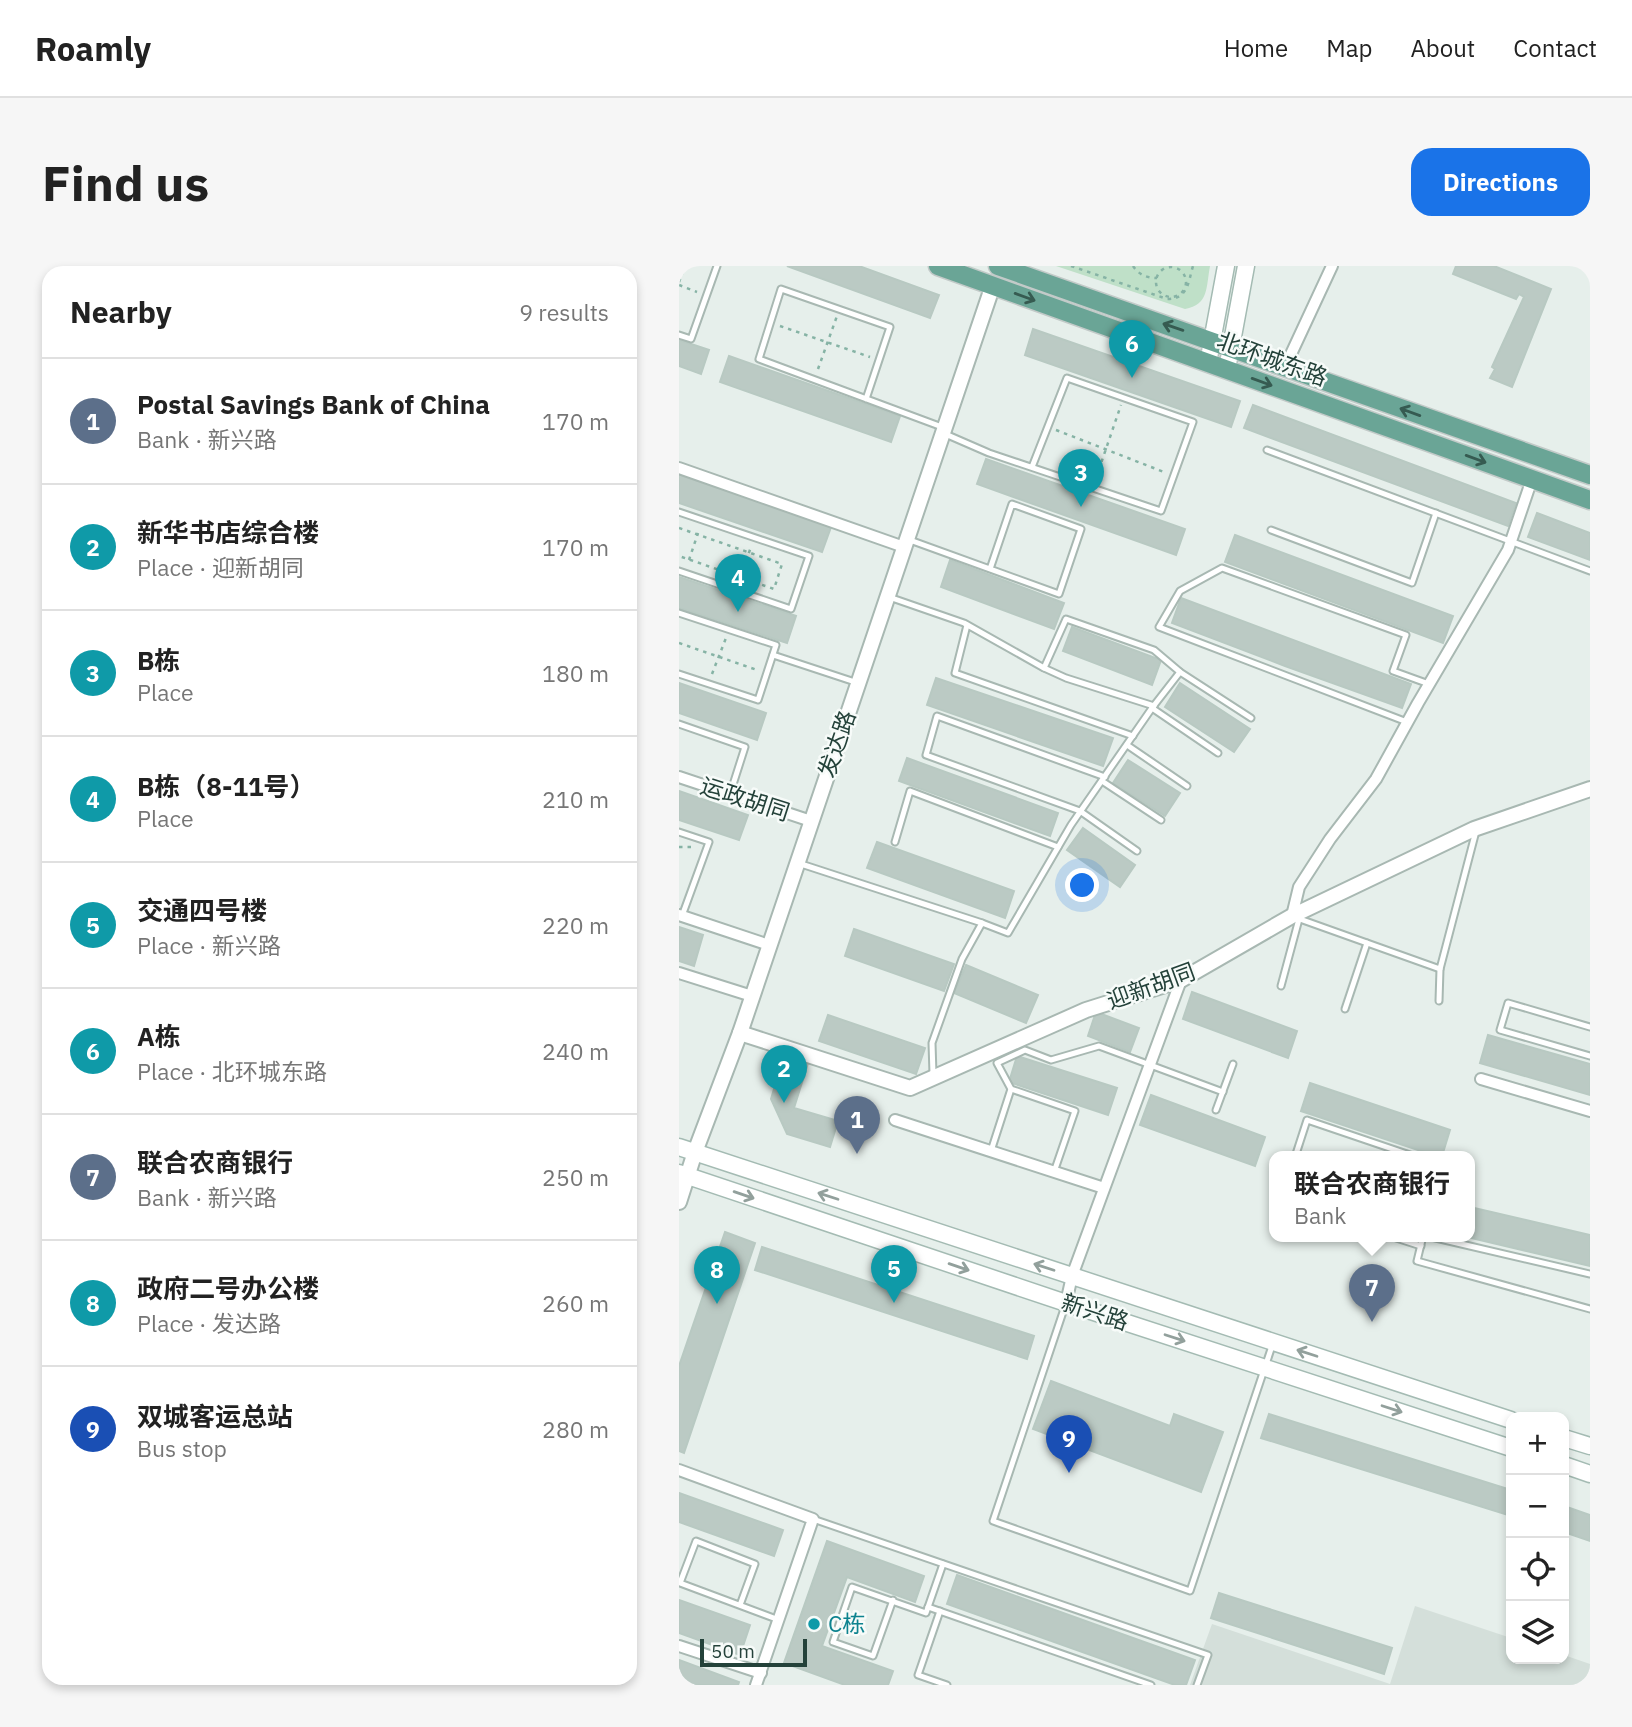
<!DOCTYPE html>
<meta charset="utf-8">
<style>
:root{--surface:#fff;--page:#f6f6f6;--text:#222;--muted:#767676;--line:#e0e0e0;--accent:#1a73e8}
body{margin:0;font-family:"IBM Plex Sans","Noto Sans SC",sans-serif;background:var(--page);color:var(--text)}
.controls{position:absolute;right:21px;bottom:21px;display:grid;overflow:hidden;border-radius:14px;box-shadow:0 4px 10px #0003}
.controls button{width:63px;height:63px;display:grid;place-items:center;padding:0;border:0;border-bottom:2px solid var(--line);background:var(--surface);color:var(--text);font:35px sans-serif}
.scale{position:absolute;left:21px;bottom:18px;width:107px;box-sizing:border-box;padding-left:7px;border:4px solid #24423a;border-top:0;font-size:19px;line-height:24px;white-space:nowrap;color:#24423a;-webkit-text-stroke:5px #f7fbf9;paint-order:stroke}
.you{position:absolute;left:404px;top:620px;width:24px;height:24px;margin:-18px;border:5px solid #fff;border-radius:50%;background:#1a73e8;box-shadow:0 0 0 10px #1a73e833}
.badge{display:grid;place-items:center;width:46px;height:46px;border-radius:50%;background:var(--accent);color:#fff;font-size:23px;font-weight:700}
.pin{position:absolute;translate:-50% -58px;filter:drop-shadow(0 2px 4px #0008)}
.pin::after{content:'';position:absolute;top:37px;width:24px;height:21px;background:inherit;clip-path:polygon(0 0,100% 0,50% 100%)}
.popup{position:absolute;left:590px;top:885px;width:206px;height:91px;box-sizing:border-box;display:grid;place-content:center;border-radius:14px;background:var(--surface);filter:drop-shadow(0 2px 5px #0005);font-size:23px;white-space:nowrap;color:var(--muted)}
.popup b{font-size:26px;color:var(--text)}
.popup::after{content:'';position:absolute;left:50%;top:100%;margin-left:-14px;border:14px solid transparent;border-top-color:var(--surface)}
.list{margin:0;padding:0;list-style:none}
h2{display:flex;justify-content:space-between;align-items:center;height:91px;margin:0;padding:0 28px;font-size:30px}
h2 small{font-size:23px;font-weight:400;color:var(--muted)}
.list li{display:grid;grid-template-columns:46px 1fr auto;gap:21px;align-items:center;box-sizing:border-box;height:126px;padding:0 28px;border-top:2px solid var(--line)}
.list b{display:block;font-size:26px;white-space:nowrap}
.list p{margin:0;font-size:23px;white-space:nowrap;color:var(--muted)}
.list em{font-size:23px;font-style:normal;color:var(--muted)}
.icon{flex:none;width:38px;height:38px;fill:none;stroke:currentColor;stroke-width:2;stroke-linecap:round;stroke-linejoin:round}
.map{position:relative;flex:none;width:911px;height:1419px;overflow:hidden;border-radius:21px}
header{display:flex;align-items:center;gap:42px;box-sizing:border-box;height:98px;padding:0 35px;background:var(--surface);border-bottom:2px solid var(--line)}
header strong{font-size:33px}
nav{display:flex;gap:38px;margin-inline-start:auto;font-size:24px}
.intro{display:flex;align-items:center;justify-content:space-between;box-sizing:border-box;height:168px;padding:0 42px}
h1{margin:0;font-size:49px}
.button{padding:18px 32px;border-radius:21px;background:var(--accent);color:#fff;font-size:24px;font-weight:700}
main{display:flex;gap:42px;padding:0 42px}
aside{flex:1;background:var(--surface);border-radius:21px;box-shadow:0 4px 10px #0003}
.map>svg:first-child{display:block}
</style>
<header>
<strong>Roamly</strong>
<nav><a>Home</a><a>Map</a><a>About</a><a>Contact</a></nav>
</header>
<div class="intro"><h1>Find us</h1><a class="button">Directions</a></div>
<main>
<aside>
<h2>Nearby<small>9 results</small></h2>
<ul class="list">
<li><span class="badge" style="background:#5c6f8a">1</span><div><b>Postal Savings Bank of China</b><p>Bank · 新兴路</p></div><em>170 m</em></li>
<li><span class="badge" style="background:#0f9aa8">2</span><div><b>新华书店综合楼</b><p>Place · 迎新胡同</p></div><em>170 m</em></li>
<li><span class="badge" style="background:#0f9aa8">3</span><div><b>B栋</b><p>Place</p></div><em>180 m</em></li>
<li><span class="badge" style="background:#0f9aa8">4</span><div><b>B栋（8-11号）</b><p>Place</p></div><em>210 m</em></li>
<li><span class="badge" style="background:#0f9aa8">5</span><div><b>交通四号楼</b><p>Place · 新兴路</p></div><em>220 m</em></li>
<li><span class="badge" style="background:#0f9aa8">6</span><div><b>A栋</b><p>Place · 北环城东路</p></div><em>240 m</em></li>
<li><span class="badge" style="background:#5c6f8a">7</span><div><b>联合农商银行</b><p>Bank · 新兴路</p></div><em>250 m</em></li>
<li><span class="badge" style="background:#0f9aa8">8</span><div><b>政府二号办公楼</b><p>Place · 发达路</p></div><em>260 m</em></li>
<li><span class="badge" style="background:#1a4fb4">9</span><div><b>双城客运总站</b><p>Bus stop</p></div><em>280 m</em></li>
</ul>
</aside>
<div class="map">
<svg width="911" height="1419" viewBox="0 0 911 1419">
<rect width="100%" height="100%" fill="#e6efeb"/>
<polygon fill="#d4dfda" points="736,1340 832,1372 832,1393 885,1393 885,1389 911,1398 911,1419 511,1419 533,1358 711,1418"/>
<path fill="#bfe0c8" d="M377,0h154c-4,21 -1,39 -25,43z"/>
<g fill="#bbcac4" stroke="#b8c9c2" stroke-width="2">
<polygon points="108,0 180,0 260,29 251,52"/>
<polygon points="777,0 815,0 872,23 833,121 811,112 816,103 813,101 845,31 840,28 837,33 774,8"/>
<polygon points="354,63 561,135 552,161 346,89"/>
<polygon points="0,74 30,84 22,108 0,100"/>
<polygon points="50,90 221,150 212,176 41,116"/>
<polygon points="574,139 837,237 829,260 565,162"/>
<polygon points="307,193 506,263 497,289 298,218"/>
<polygon points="0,208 152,261 143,286 0,237"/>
<polygon points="858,247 911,267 911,294 849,271"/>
<polygon points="556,269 774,350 764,377 546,296"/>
<polygon points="271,294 385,337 375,363 262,321"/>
<polygon points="0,311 117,350 108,377 0,342"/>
<polygon points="502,332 732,418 723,442 606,400 493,357"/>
<polygon points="393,361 482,394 473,419 384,385"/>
<polygon points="257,412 434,472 424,500 248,439"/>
<polygon points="0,417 87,447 78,474 0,447"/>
<polygon points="501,417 571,463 555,486 486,441"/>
<polygon points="228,492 379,547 371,570 220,515"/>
<polygon points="449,494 501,527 486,550 434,517"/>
<polygon points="0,525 69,549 60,574 0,554"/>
<polygon points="404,562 456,599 441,621 388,584"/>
<polygon points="198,576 335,625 326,652 188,602"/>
<polygon points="0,661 24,669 15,700 0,695"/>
<polygon points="175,663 275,698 265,725 166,690"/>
<polygon points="287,699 359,729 347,757 275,727"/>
<polygon points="513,726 618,765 609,792 504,753"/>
<polygon points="417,746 460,762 451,786 409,770"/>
<polygon points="149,749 246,782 237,808 140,775"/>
<polygon points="809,769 911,798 911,829 801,797"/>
<polygon points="106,786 130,794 115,842 159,855 151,881 108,868 92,833"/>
<polygon points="338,790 438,822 429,849 330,816"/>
<polygon points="631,817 771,864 763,890 757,890 622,845"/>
<polygon points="472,829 586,871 576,900 461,859"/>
<polygon points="791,941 911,969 911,1000 784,970 791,970"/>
<polygon points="46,966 76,977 5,1187 0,1185 0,1100"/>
<polygon points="83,981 355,1070 348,1093 76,1004"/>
<polygon points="372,1115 491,1160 495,1148 544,1166 522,1226 354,1163"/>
<polygon points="590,1148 832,1224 832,1250 582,1172"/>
<polygon points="0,1227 104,1264 95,1290 0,1256"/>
<polygon points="885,1240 911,1249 911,1275 885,1266"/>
<polygon points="148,1275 245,1310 236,1336 168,1311 143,1380 214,1405 209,1419 166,1419 105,1397"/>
<polygon points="278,1309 516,1394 507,1419 496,1419 268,1338"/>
<polygon points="540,1327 713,1382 705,1408 532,1352"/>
<polygon points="0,1334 71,1359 61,1389 0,1367"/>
<polygon points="0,1394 60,1416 59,1419 0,1419"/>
</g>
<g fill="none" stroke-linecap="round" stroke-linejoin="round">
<defs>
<g id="service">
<polyline points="0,69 12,73 38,0"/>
<polyline points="187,133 211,61 102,23 80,93 263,161"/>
<polyline points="264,167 310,187 482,245 514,156 388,112 353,201"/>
<polyline points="588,184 911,305"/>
<polyline points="0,246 130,290 112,343 0,305"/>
<polyline points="592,264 733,317 757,247"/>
<polyline points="228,273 380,328 402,263 333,238 311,303"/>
<polyline points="210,331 285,357 365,402 387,412 475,440"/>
<polyline points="0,347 97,379 79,434 0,408"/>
<polyline points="288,359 276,407 454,470"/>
<polyline points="94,389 179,417"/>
<polyline points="365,402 387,353 475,384 501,406"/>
<polyline points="473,442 539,487"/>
<polyline points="728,456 480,361 501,325 543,302 727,369 714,405 750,418"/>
<polyline points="0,458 66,481 51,528"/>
<polyline points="448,479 508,520"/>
<polyline points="426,511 258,450 247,489 401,545 458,585"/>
<polyline points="423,515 482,554"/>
<polyline points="0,566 30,576 3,650"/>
<polyline points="216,576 231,525 379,581"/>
<polyline points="119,597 303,657"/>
<polyline points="618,652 761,703 797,565"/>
<polyline points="602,720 620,653"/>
<polyline points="760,735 761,703"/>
<polyline points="666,743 688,677"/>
<polyline points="911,761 829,737 821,764 911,790"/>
<polyline points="254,808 253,777 283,693 303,657 329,667 392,559 473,442 501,406 572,452"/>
<polyline points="537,844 554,798"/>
<polyline points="312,885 332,823"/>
<polyline points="623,890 617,888 628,854 734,890"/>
<polyline points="375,906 396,845 332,823 318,797 346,784 372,794 420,780 544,826"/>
<polyline points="711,970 742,980"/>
<polyline points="744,970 738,995 911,1043"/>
<polyline points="748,970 911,1008"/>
<polyline points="386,1040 314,1255 511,1325 593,1080"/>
<polyline points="134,1253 529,1389 518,1419"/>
<polyline points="214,1334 194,1390 154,1376 173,1321 247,1347 264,1298"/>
<polyline points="61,1339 76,1298 17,1275 1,1317 100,1354"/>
<polyline points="249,1341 472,1419"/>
<polyline points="261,1345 239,1409 268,1419"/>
</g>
<g id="minor">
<polyline points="606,101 653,0"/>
<polyline points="0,202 225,281"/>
<polyline points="0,511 132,555"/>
<polyline points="0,649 90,679"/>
<polyline points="613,650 620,621 651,573 697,513 739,437 829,284 853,213"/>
<polyline points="0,707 73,730"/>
<polyline points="802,813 911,845"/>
<polyline points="216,854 425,922"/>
<polyline points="387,1037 393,1010 502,714"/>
<polyline points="0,1204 134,1253 77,1419"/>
<polyline points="0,1380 82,1407"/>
</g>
<g id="tertiary">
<polyline points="61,767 231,822 407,744 502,714 613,650 795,563 911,523"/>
<polyline points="0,936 16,886 61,767 314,19"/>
</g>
<g id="secondary">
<polyline points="529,97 547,0"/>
<polyline points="548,103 567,0"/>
<polyline points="0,881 832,1154"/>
<polyline points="0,907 387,1037 832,1182"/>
<polyline points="885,1172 911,1180"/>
<polyline points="885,1199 911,1208"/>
</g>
<g id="primary">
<polyline points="259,0 911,234"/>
<polyline points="319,0 911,209"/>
</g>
</defs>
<use href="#service" stroke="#a8b8b2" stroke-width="9"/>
<use href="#minor" stroke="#a8b8b2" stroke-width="14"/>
<use href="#tertiary" stroke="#a8b8b2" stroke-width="18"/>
<use href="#secondary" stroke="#a4bbb3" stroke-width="19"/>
<use href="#primary" stroke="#c2cac8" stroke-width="21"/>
<g stroke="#86b3a5" stroke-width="2.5" stroke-dasharray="3.5 5" stroke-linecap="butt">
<path d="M392,0l96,33c21,0 21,-16 26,-33"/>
<path d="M454,0c6,9 14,12 24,12"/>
<circle cx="492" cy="16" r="15"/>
<polyline points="0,16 6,0"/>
<polyline points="0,19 18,26"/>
<polyline points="101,60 191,91"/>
<polyline points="139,103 158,50"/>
<polyline points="377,164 485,206"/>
<polyline points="417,212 442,139"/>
<polyline points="0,262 103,298 95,323 0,290"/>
<polyline points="10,294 19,267"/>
<polyline points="61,311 72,281"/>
<polyline points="0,377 78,404"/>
<polyline points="33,408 47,372"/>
<polyline points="0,581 14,581"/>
</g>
<use href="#service" stroke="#fff" stroke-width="5"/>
<use href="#minor" stroke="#fff" stroke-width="10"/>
<use href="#tertiary" stroke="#fff" stroke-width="14"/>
<use href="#secondary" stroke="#fff" stroke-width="16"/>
<use href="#primary" stroke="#6aa596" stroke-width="18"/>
</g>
<defs><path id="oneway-shaft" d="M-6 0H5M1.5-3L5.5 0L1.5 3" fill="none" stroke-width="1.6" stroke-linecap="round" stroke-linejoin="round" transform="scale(1.75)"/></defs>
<g stroke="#365b51">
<use href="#oneway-shaft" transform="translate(346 31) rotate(20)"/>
<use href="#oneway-shaft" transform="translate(494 61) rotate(-161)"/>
<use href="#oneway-shaft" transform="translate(583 116) rotate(20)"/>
<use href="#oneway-shaft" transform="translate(731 146) rotate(-160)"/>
<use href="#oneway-shaft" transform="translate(797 193) rotate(20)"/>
</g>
<g stroke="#92a09c">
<use href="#oneway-shaft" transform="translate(65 929) rotate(19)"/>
<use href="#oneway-shaft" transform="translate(149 930) rotate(-162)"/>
<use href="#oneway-shaft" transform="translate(280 1001) rotate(19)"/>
<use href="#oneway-shaft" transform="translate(365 1001) rotate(-162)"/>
<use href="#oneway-shaft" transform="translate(496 1072) rotate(18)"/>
<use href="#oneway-shaft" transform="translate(628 1087) rotate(-162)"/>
<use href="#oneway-shaft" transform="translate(713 1143) rotate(18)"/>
</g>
<circle fill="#0f9aa8" stroke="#f7fbf9" stroke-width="2.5" cx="135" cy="1358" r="7"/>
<g text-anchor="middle" stroke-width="5" stroke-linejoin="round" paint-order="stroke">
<g font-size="23" fill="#24423a" stroke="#f7fbf9">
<text transform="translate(593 93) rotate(20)" y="8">北环城东路</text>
<text transform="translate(158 478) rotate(-71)" y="8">发达路</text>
<text transform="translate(66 533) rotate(18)" y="8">运政胡同</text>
<text transform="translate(472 720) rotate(-20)" y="8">迎新胡同</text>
<text transform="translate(416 1046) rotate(18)" y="8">新兴路</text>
</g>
<g font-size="23" fill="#0d838f" stroke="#f7fbf9" text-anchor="start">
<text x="149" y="1366">C栋</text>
</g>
</g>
</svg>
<div class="controls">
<button>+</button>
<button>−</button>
<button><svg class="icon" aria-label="locate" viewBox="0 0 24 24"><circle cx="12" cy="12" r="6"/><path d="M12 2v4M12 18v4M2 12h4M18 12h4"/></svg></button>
<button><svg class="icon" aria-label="layers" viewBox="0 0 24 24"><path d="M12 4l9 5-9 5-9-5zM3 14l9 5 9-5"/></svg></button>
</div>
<div class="scale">50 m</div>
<div class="you"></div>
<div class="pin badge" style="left:178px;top:888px;background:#5c6f8a">1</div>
<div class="pin badge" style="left:105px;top:837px;background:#0f9aa8">2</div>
<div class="pin badge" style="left:402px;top:241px;background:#0f9aa8">3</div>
<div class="pin badge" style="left:59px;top:346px;background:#0f9aa8">4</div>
<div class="pin badge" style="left:215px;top:1037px;background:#0f9aa8">5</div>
<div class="pin badge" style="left:453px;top:112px;background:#0f9aa8">6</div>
<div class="pin badge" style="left:693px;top:1056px;background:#5c6f8a">7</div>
<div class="popup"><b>联合农商银行</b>Bank</div>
<div class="pin badge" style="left:38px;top:1038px;background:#0f9aa8">8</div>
<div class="pin badge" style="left:390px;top:1207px;background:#1a4fb4">9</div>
</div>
</main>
